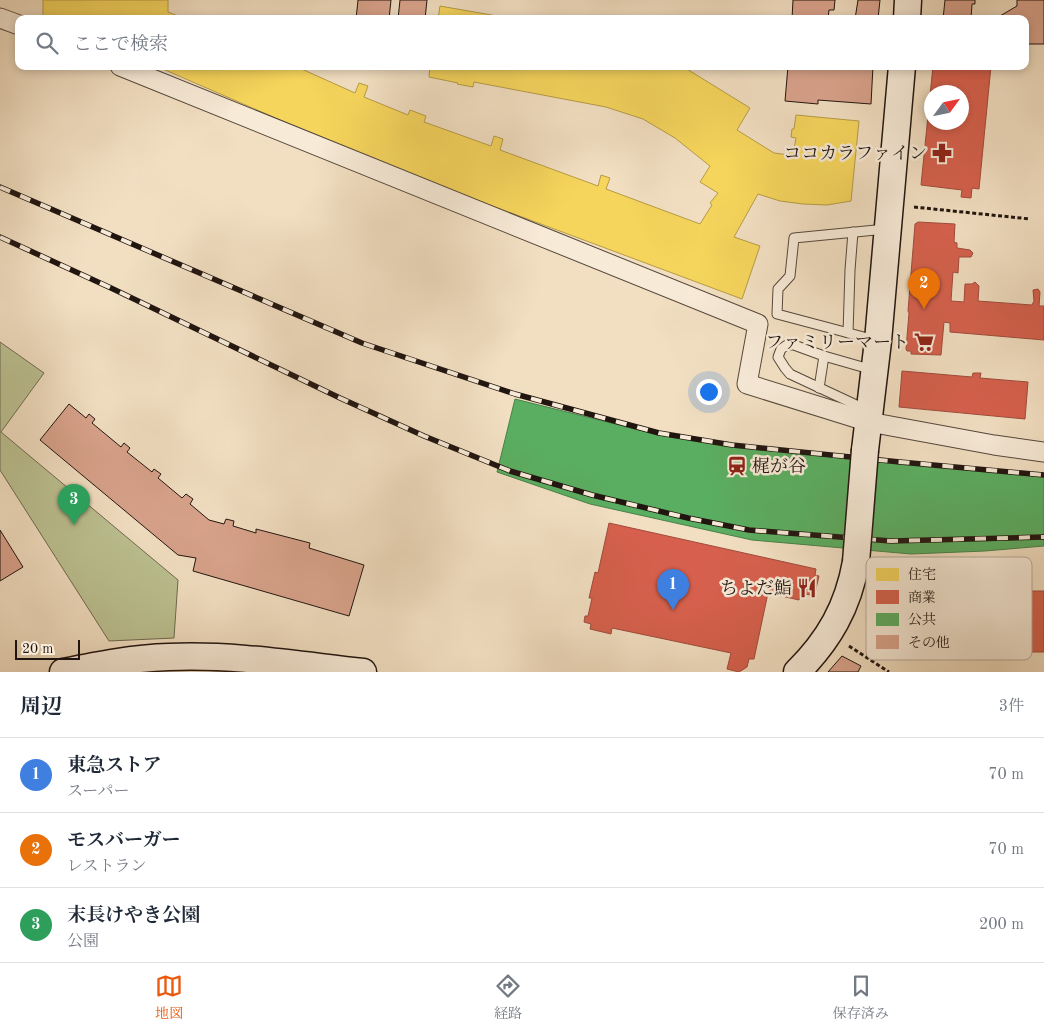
<!DOCTYPE html>
<html lang="ja">
<meta charset="utf-8">
<style>
:root{--surface:#fff;--page:#f6f6f7;--text:#1f2937;--muted:#747a83;--line:#e0e1e3;--accent:#ea580c}
body{margin:0;font-family:"Old Standard TT","Noto Serif JP",serif;background:var(--page);color:var(--text)}
.compass{position:absolute;left:924px;top:85px;width:45px;height:45px;border-radius:50%;background:var(--surface);box-shadow:0 2px 8px #0003;rotate:57deg}
.scale{position:absolute;left:15px;bottom:12px;width:65px;box-sizing:border-box;padding-left:5px;border:2px solid #211510;border-top:0;font-size:14px;line-height:18px;white-space:nowrap;color:#211510;-webkit-text-stroke:4px #f7ead7;paint-order:stroke}
.you{position:absolute;left:708px;top:391px;width:18px;height:18px;margin:-12px;border:4px solid #fff;border-radius:50%;background:#1a73e8;box-shadow:0 0 0 8px #1a73e833}
.badge{display:grid;place-items:center;width:32px;height:32px;border-radius:50%;background:var(--accent);color:#fff;font-size:16px;font-weight:700}
.pin{position:absolute;translate:-50% -41px;filter:drop-shadow(0 1px 2px #0008)}
.pin::after{content:'';position:absolute;top:26px;width:18px;height:15px;background:inherit;clip-path:polygon(0 0,100% 0,50% 100%)}
.list{margin:0;padding:0;list-style:none}
h2{display:flex;justify-content:space-between;align-items:center;height:65px;margin:0;padding:0 20px;font-size:21px}
h2 small{font-size:16px;font-weight:400;color:var(--muted)}
.list li{display:grid;grid-template-columns:32px 1fr auto;gap:15px;align-items:center;box-sizing:border-box;height:75px;padding:0 20px;border-top:1px solid var(--line)}
.list b{display:block;font-size:19px;white-space:nowrap}
.list p{margin:0;font-size:16px;white-space:nowrap;color:var(--muted)}
.list em{font-size:16px;font-style:normal;color:var(--muted)}
.icon{flex:none;width:28px;height:28px;fill:none;stroke:currentColor;stroke-width:2;stroke-linecap:round;stroke-linejoin:round}
.map{position:relative;flex:none;width:1044px;height:672px;overflow:hidden}
.search{position:absolute;background:var(--surface);box-shadow:0 2px 8px #0003;left:15px;right:15px;top:15px;height:55px;display:flex;align-items:center;gap:12px;box-sizing:border-box;padding:0 18px;border-radius:10px;color:var(--muted);font-size:19px}
.sheet{height:290px;background:var(--surface)}
nav{display:flex;justify-content:space-around;align-items:center;box-sizing:border-box;height:70px;border-top:1px solid var(--line);background:var(--surface);font-size:14px;color:var(--muted)}
nav a{display:grid;justify-items:center;gap:2px}
nav .on{color:var(--accent)}
.map>svg:first-child{display:block}
</style>
<div class="map">
<svg width="1044" height="672" viewBox="0 0 1044 672">
<rect width="100%" height="100%" fill="#f2dfc2"/>
<filter id="stains"><feTurbulence type="fractalNoise" baseFrequency=".004" numOctaves="4"/><feColorMatrix values="0 0 0 0 .2 0 0 0 0 .09 0 0 0 0 .02 0 0 0 .5 -.17"/></filter>
<radialGradient id="worn" r=".72"><stop offset=".6" stop-color="#630" stop-opacity="0"/><stop offset="1" stop-color="#630" stop-opacity=".3"/></radialGradient>
<polygon fill="#bcc192" stroke="#6e6b51" points="0,342 44,373 1,432 178,580 174,638 109,641 0,470"/>
<g fill="#f6d55c" stroke="#b69b45">
<polygon points="43,0 168,0 168,12 185,19 47,19 43,17"/>
<polygon points="440,6 497,16 496,19 438,19"/>
<polygon points="156,66 295,66 355,93 359,83 368,86 364,97 408,115 410,110 426,116 424,122 491,146 494,136 503,139 500,150 598,186 601,175 610,178 606,189 700,224 712,205 710,203 718,193 700,182 710,166 675,138 643,119 606,107 474,82 473,87 457,84 458,83 429,77 430,66 635,66 637,68 638,66 682,66 750,108 737,130 774,153 789,155 790,148 794,149 796,138 791,137 792,129 794,129 796,115 859,121 851,201 827,205 803,204 780,201 758,194 734,237 760,246 742,299 388,167"/>
</g>
<g fill="#d6604d" stroke="#a04a3b" fill-rule="evenodd">
<path d="M933,66h58l-12,123 -7,-1 -1,10 -10,-1 1,-7 -41,-5zM932,92h30v30h-30z"/>
<polygon points="918,222 955,224 954,242 957,243 957,248 970,250 973,253 971,257 959,257 958,273 953,272 951,301 964,302 965,284 972,284 975,282 979,286 978,301 1032,305 1034,301 1033,290 1038,289 1040,292 1039,306 1044,306 1044,340 950,332 950,323 944,322 941,355 911,354 911,351 907,351 906,349 909,313 908,311 915,224"/>
<polygon points="902,371 972,377 973,373 981,373 980,378 1028,382 1025,419 899,407"/>
<polygon points="609,523 816,569 815,575 819,576 815,593 810,595 801,593 799,600 768,593 754,659 749,659 747,667 739,672 727,669 731,653 612,628 611,634 590,629 591,624 584,622 585,616 588,616 592,598 589,598 595,572 598,573"/>
<polygon points="956,586 955,591 1044,591 1044,652 960,652 960,658 876,658 868,643 877,624 878,587"/>
</g>
<polygon fill="#5aae61" stroke="#498049" points="515,399 659,435 731,446 1044,477 1044,546 985,551 911,554 752,540 590,504 497,472"/>
<g fill="#d9a38c" stroke="#211510">
<polygon points="358,0 391,0 389,19 356,19"/>
<polygon points="400,0 427,0 425,19 398,19"/>
<polygon points="793,0 835,0 834,10 829,10 828,19 792,19"/>
<polygon points="858,0 880,0 878,19 855,19"/>
<polygon points="945,0 975,0 975,4 972,4 971,19 943,19"/>
<polygon points="1017,0 1044,0 1044,44 1025,44 1025,19 1000,19 1000,16 1017,6"/>
<polygon points="788,66 873,66 871,104 818,100 818,104 785,101"/>
<polygon points="69,404 86,418 89,414 95,419 92,423 121,447 124,443 130,448 127,452 152,472 154,469 161,474 158,478 182,498 186,494 193,499 190,504 209,520 224,524 226,519 234,521 233,526 256,533 256,529 310,543 309,548 364,565 349,616 193,571 196,558 178,555 40,440"/>
<polygon points="0,530 23,567 0,581"/>
<polygon points="842,656 861,666 858,672 828,672"/>
</g>
<g fill="none" stroke-linecap="round" stroke-linejoin="round">
<defs>
<g id="lane">
<polyline points="848,333 850,270 853,232"/>
<polyline points="875,340 777,314 778,289 790,276 794,238 886,229"/>
<polyline points="819,388 824,356"/>
<polyline points="867,410 790,374 785,368 778,357 781,349 787,345 794,345 824,356 873,370"/>
</g>
<g id="street">
<polyline points="0,18 19,25"/>
<polyline points="120,66 758,324 747,384 869,422 994,445 1044,452"/>
</g>
<g id="secondary">
<polyline points="907,19 908,0"/>
<polyline points="865,450 878,341 902,66"/>
<path d="M63,672c35,-7 70,-14 106,-15 65,-3 130,8 194,15"/>
<path d="M797,672c32,-32 51,-65 59,-110"/>
</g>
</defs>
<use href="#lane" stroke="#55483c" stroke-width="11"/>
<use href="#street" stroke="#55483c" stroke-width="21"/>
<use href="#secondary" stroke="#211510" stroke-width="29"/>
<g stroke="#211510" stroke-width="3" stroke-dasharray="4 2.5" stroke-linecap="butt">
<polyline points="914,207 1030,219"/>
<polyline points="849,646 889,672"/>
</g>
<use href="#lane" stroke="#f7ead7" stroke-width="9"/>
<use href="#street" stroke="#f7ead7" stroke-width="19"/>
<use href="#secondary" stroke="#f7ead7" stroke-width="26"/>
<defs>
<g id="rail">
<polyline points="0,187 362,343 515,394 659,433 732,445 900,462 1044,475"/>
<polyline points="0,237 111,288 340,398 424,436 510,471 592,495 688,518 749,530 891,541 1044,537"/>
</g>
</defs>
<use href="#rail" stroke="#211510" stroke-width="5.5"/>
<use href="#rail" stroke="#f7ead7" stroke-width="4" stroke-dasharray="11" stroke-linecap="butt"/>
<defs>
<polyline id="secondary-bridge" points="856,562 865,450"/>
</defs>
<use href="#secondary-bridge" stroke="#211510" stroke-width="29" stroke-linecap="butt"/>
<use href="#secondary-bridge" stroke="#f7ead7" stroke-width="26"/>
</g>
<defs>
<symbol id="pharmacy-bare" viewBox="-9 -9 18 18"><path d="M-2-6h4v4h4v4h-4v4h-4v-4h-4v-4h4Z" fill="#8f2418" stroke="#f7ead7" stroke-width="2.5" paint-order="stroke"/></symbol>
<symbol id="supermarket-bare" viewBox="-9 -9 18 18"><path d="M-6-5.5h2.5l.6 2H6L4.5 2H-2.5L-4.4-4H-6ZM-1.5 3.2a1.3 1.3 0 1 0 .1 0ZM3 3.2a1.3 1.3 0 1 0 .1 0Z" fill="#8f2418" stroke="#f7ead7" stroke-width="2.5" paint-order="stroke"/></symbol>
<symbol id="station-bare" viewBox="-9 -9 18 18"><path d="M-3-6H3Q5-6 5-4V2Q5 4 3 4L4.5 6H3L1.5 4h-3L-3 6H-4.5L-3 4Q-5 4-5 2V-4Q-5-6-3-6ZM-3.5-4v3h7v-3ZM-3.5 1v1.5H-2V1ZM2 1v1.5H3.5V1Z" fill="#8f2418" stroke="#f7ead7" stroke-width="2.5" paint-order="stroke"/></symbol>
<symbol id="restaurant-bare" viewBox="-9 -9 18 18"><path d="M-5-6h1v4h1v-4h1v4h1v-4h1v5L-1.5 .5V6h-2V.5L-5-1ZM5-6V6H3V1.5H1.5Q1.5-4 5-6Z" fill="#8f2418" stroke="#f7ead7" stroke-width="2.5" paint-order="stroke"/></symbol>
</defs>
<g fill-rule="evenodd">
<use href="#pharmacy-bare" x="928" y="139" width="28" height="28"/>
<use href="#supermarket-bare" x="910" y="328" width="28" height="28"/>
<use href="#station-bare" x="723" y="452" width="28" height="28"/>
<use href="#restaurant-bare" x="793" y="574" width="28" height="28"/>
</g>
<g text-anchor="middle" stroke-width="5" stroke-linejoin="round" paint-order="stroke">
<g font-size="18" fill="#211510" stroke="#f7ead7" text-anchor="end">
<text x="927" y="159">ココカラファイン</text>
<text x="909" y="348">ファミリーマート</text>
<text x="752" y="472" text-anchor="start">梶が谷</text>
<text x="792" y="594">ちよだ鮨</text>
</g>
</g>
<rect x="866" y="557" width="166" height="103" rx="8" fill="#f7ead7" stroke="#b7aa9b" stroke-width="1"/>
<rect x="876" y="568" width="23" height="13" fill="#f6d55c"/>
<rect x="876" y="590" width="23" height="14" fill="#d6604d"/>
<rect x="876" y="613" width="23" height="13" fill="#5aae61"/>
<rect x="876" y="635" width="23" height="14" fill="#d9a38c"/>
<g font-size="14" fill="#211510">
<text x="908" y="579">住宅</text>
<text x="908" y="602">商業</text>
<text x="908" y="624">公共</text>
<text x="908" y="647">その他</text>
</g>
<rect width="100%" height="100%" filter="url(#stains)"/>
<rect width="100%" height="100%" fill="url(#worn)"/>
</svg>
<svg class="compass" viewBox="-18 -18 36 36"><path d="M0-13l5 13h-10z" fill="#e53935"/><path d="M0 13l5-13h-10z" fill="#747a83"/></svg>
<div class="scale">20 m</div>
<div class="you"></div>
<div class="pin badge" style="left:673px;top:610px;background:#3f7fe0">1</div>
<div class="pin badge" style="left:924px;top:309px;background:#e8710a">2</div>
<div class="pin badge" style="left:74px;top:525px;background:#2e9e5b">3</div>
<div class="search"><svg class="icon" aria-label="search" viewBox="0 0 24 24"><circle cx="10" cy="10" r="6"/><path d="M15 15l6 6"/></svg>ここで検索</div>
</div>
<section class="sheet">
<h2>周辺<small>3件</small></h2>
<ul class="list">
<li><span class="badge" style="background:#3f7fe0">1</span><div><b>東急ストア</b><p>スーパー</p></div><em>70 m</em></li>
<li><span class="badge" style="background:#e8710a">2</span><div><b>モスバーガー</b><p>レストラン</p></div><em>70 m</em></li>
<li><span class="badge" style="background:#2e9e5b">3</span><div><b>末長けやき公園</b><p>公園</p></div><em>200 m</em></li>
</ul>
</section>
<nav>
<a class="on"><svg class="icon" aria-label="map" viewBox="0 0 24 24"><path d="M3 6l6-2 6 2 6-2v14l-6 2-6-2-6 2zM9 4v14M15 6v14"/></svg>地図</a>
<a><svg class="icon" aria-label="directions" viewBox="0 0 24 24"><path d="M12 3l9 9-9 9-9-9zM9 14v-3h6M13 9l2 2-2 2"/></svg>経路</a>
<a><svg class="icon" aria-label="saved" viewBox="0 0 24 24"><path d="M7 4h10v16l-5-4-5 4z"/></svg>保存済み</a>
</nav>
